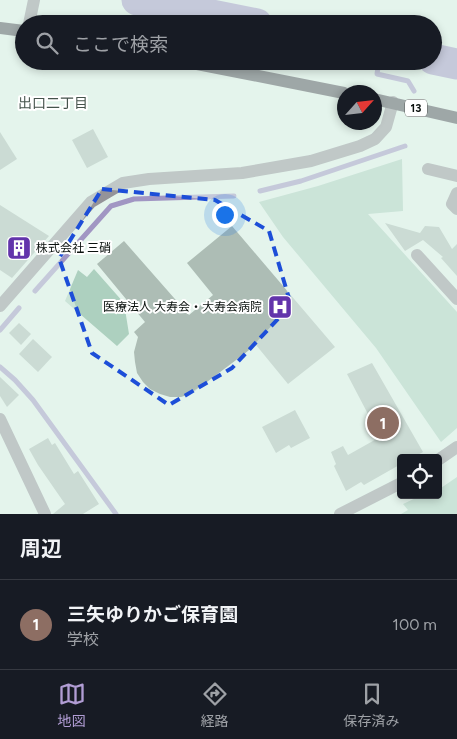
<!DOCTYPE html>
<html lang="ja">
<meta charset="utf-8">
<style>
:root{--surface:#171b24;--page:#20242c;--text:#f1f3f6;--muted:#9ea1a6;--line:#363941;--accent:#b19dd4}
body{margin:0;font-family:Figtree,"Noto Sans JP",sans-serif;background:var(--page);color:var(--text)}
.controls{position:absolute;right:15px;bottom:15px;display:grid;overflow:hidden;border-radius:5px;box-shadow:0 2px 8px #0003}
.controls button{width:45px;height:45px;display:grid;place-items:center;padding:0;border:0;border-bottom:1px solid var(--line);background:var(--surface);color:var(--text);font:25px sans-serif}
.compass{position:absolute;left:337px;top:85px;width:45px;height:45px;border-radius:50%;background:var(--surface);box-shadow:0 2px 8px #0003;rotate:63deg}
.you{position:absolute;left:224px;top:214px;width:18px;height:18px;margin:-12px;border:4px solid #fff;border-radius:50%;background:#1a73e8;box-shadow:0 0 0 8px #1a73e833}
.badge{display:grid;place-items:center;width:32px;height:32px;border-radius:50%;background:var(--accent);color:#fff;font-size:16px;font-weight:700}
.pin{position:absolute;translate:-50% -50%;border:2px solid #fff;box-shadow:0 1px 5px #0006}
.list{margin:0;padding:0;list-style:none}
h2{display:flex;justify-content:space-between;align-items:center;height:65px;margin:0;padding:0 20px;font-size:21px}
h2 small{font-size:16px;font-weight:400;color:var(--muted)}
.list li{display:grid;grid-template-columns:32px 1fr auto;gap:15px;align-items:center;box-sizing:border-box;height:90px;padding:0 20px;border-top:1px solid var(--line)}
.list b{display:block;font-size:19px;white-space:nowrap}
.list p{margin:0;font-size:16px;white-space:nowrap;color:var(--muted)}
.list em{font-size:16px;font-style:normal;color:var(--muted)}
.icon{flex:none;width:28px;height:28px;fill:none;stroke:currentColor;stroke-width:2;stroke-linecap:round;stroke-linejoin:round}
.map{position:relative;flex:none;width:457px;height:514px;overflow:hidden}
.search{position:absolute;background:var(--surface);box-shadow:0 2px 8px #0003;left:15px;right:15px;top:15px;height:55px;display:flex;align-items:center;gap:12px;box-sizing:border-box;padding:0 18px;border-radius:28px;color:var(--muted);font-size:19px}
.sheet{height:155px;background:var(--surface)}
nav{display:flex;justify-content:space-around;align-items:center;box-sizing:border-box;height:70px;border-top:1px solid var(--line);background:var(--surface);font-size:14px;color:var(--muted)}
nav a{display:grid;justify-items:center;gap:2px}
nav .on{color:var(--accent)}
.map>svg:first-child{display:block}
</style>
<div class="map">
<svg width="457" height="514" viewBox="0 0 457 514">
<rect width="100%" height="100%" fill="#e4f4ec"/>
<g fill="#add0bf">
<polygon points="402,159 403,211 368,214 457,312 457,428 441,442 376,348 283,237 259,202 318,186"/>
<polygon points="94,269 124,303 129,334 117,346 65,301 78,270 87,277"/>
<polygon points="457,477 457,514 401,514 408,510 403,504 418,497 426,498 430,495 438,495 438,490"/>
</g>
<g fill="none" stroke-linecap="round" stroke-linejoin="round">
<g stroke="#a196c3" stroke-width="5">
<polyline points="379,61 377,74 408,81 414,91"/>
<polyline points="260,191 301,181 405,146"/>
<polyline points="35,291 111,206 134,199 234,196"/>
<polyline points="0,330 19,308"/>
<polyline points="0,367 15,380 33,400 116,514"/>
</g>
<g stroke="#a196c3" stroke-width="31">
<polyline points="137,0 257,24"/>
<polyline points="433,59 457,64"/>
</g>
</g>
<g fill="#adbdb5">
<polygon points="93,129 108,157 87,168 72,140"/>
<polygon points="0,132 17,159 0,170"/>
<polygon points="0,205 49,236 12,278 0,270"/>
<polygon points="385,223 420,233 425,226 439,227 452,249 457,244 457,276 441,258 443,257 423,240 405,251"/>
<polygon points="232,226 335,347 288,384 256,345 191,394 181,397 170,397 160,394 150,389 143,382 137,373 135,362 134,352 138,337 134,332 145,322 97,264 124,241 189,315 213,295 187,263"/>
<polygon points="19,323 31,334 21,345 9,333"/>
<polygon points="33,339 52,357 38,372 19,354"/>
<polygon points="372,363 423,452 412,458 401,458 401,464 364,485 361,482 346,491 334,466 336,464 331,452 343,446 348,455 380,437 347,374"/>
<polygon points="0,377 19,395 7,407 0,396"/>
<polygon points="295,410 310,438 291,448 289,445 276,453 262,427"/>
<polygon points="48,438 52,445 55,443 74,474 78,471 99,504 83,514 53,514 65,504 38,465 29,449"/>
</g>
<g fill="none" stroke-linecap="round" stroke-linejoin="round">
<g stroke="#949399" stroke-width="12">
<polyline points="29,24 34,0"/>
<polyline points="428,169 457,176"/>
<polyline points="457,193 452,204 457,209"/>
<polyline points="417,255 457,299"/>
<polyline points="0,306 91,202 123,183 149,179 242,173 311,161 360,146 375,139 386,127 393,102"/>
<polyline points="438,460 457,447"/>
<polyline points="340,514 401,483"/>
</g>
<polyline stroke="#949399" stroke-width="12" points="0,419 45,514"/>
<g stroke="#4b4953" stroke-width="12">
<polyline points="0,28 24,31"/>
<polyline points="182,61 344,93"/>
<polyline points="374,99 457,118"/>
</g>
</g>
<path d="M0 0H457V514H0ZM102,189l113,11 54,31 22,74 -59,63 -63,37 -77,-52 -33,-95z" fill="#e4f4ec" fill-opacity=".55" fill-rule="evenodd"/>
<path fill="none" stroke="#1d4ed8" stroke-width="4" stroke-dasharray="10 6" stroke-linejoin="round" d="M102,189l113,11 54,31 22,74 -59,63 -63,37 -77,-52 -33,-95z"/>
<defs>
<symbol id="building-square" viewBox="-11 -11 22 22"><rect x="-9" y="-9" width="18" height="18" rx="4" fill="#6234ab" stroke="#fff"/><path d="M-4-6H4V6H1V3H-1V6H-4ZM-2.5-4.3h1.7v1.8h-1.7ZM.8-4.3h1.7v1.8H.8ZM-2.5-1h1.7V.8h-1.7ZM.8-1h1.7V.8H.8Z" fill="#fff"/></symbol>
<symbol id="hospital-square" viewBox="-11 -11 22 22"><rect x="-9" y="-9" width="18" height="18" rx="4" fill="#6234ab" stroke="#fff"/><path d="M-5-5h3v3.5h4V-5h3V5h-3V1.5h-4V5h-3Z" fill="#fff"/></symbol>
</defs>
<g fill-rule="evenodd">
<use href="#building-square" x="5" y="234" width="28" height="28"/>
<use href="#hospital-square" x="266" y="293" width="28" height="28"/>
</g>
<g text-anchor="middle" stroke-width="4" stroke-linejoin="round" paint-order="stroke">
<rect fill="#fff" stroke="#555957" stroke-width="1" x="405" y="99.5" width="22" height="17" rx="4"/>
<g font-size="11" font-weight="bold" fill="#0c120f">
<text x="416" y="112">13</text>
</g>
<g font-size="12" fill="#0c120f" stroke="#fff" text-anchor="start">
<text x="36" y="252">株式会社 三硝</text>
<text x="262" y="311" text-anchor="end">医療法人 大寿会・大寿会病院</text>
</g>
<g font-size="14" fill="#45534c" stroke="#fff">
<text x="53" y="108">出口二丁目</text>
</g>
</g>
</svg>
<div class="controls">
<button><svg class="icon" aria-label="locate" viewBox="0 0 24 24"><circle cx="12" cy="12" r="6"/><path d="M12 2v4M12 18v4M2 12h4M18 12h4"/></svg></button>
</div>
<svg class="compass" viewBox="-18 -18 36 36"><path d="M0-13l5 13h-10z" fill="#e53935"/><path d="M0 13l5-13h-10z" fill="#9ea1a6"/></svg>
<div class="you"></div>
<div class="pin badge" style="left:383px;top:423px;background:#8d6e63">1</div>
<div class="search"><svg class="icon" aria-label="search" viewBox="0 0 24 24"><circle cx="10" cy="10" r="6"/><path d="M15 15l6 6"/></svg>ここで検索</div>
</div>
<section class="sheet">
<h2>周辺<small></small></h2>
<ul class="list">
<li><span class="badge" style="background:#8d6e63">1</span><div><b>三矢ゆりかご保育園</b><p>学校</p></div><em>100 m</em></li>
</ul>
</section>
<nav>
<a class="on"><svg class="icon" aria-label="map" viewBox="0 0 24 24"><path d="M3 6l6-2 6 2 6-2v14l-6 2-6-2-6 2zM9 4v14M15 6v14"/></svg>地図</a>
<a><svg class="icon" aria-label="directions" viewBox="0 0 24 24"><path d="M12 3l9 9-9 9-9-9zM9 14v-3h6M13 9l2 2-2 2"/></svg>経路</a>
<a><svg class="icon" aria-label="saved" viewBox="0 0 24 24"><path d="M7 4h10v16l-5-4-5 4z"/></svg>保存済み</a>
</nav>
